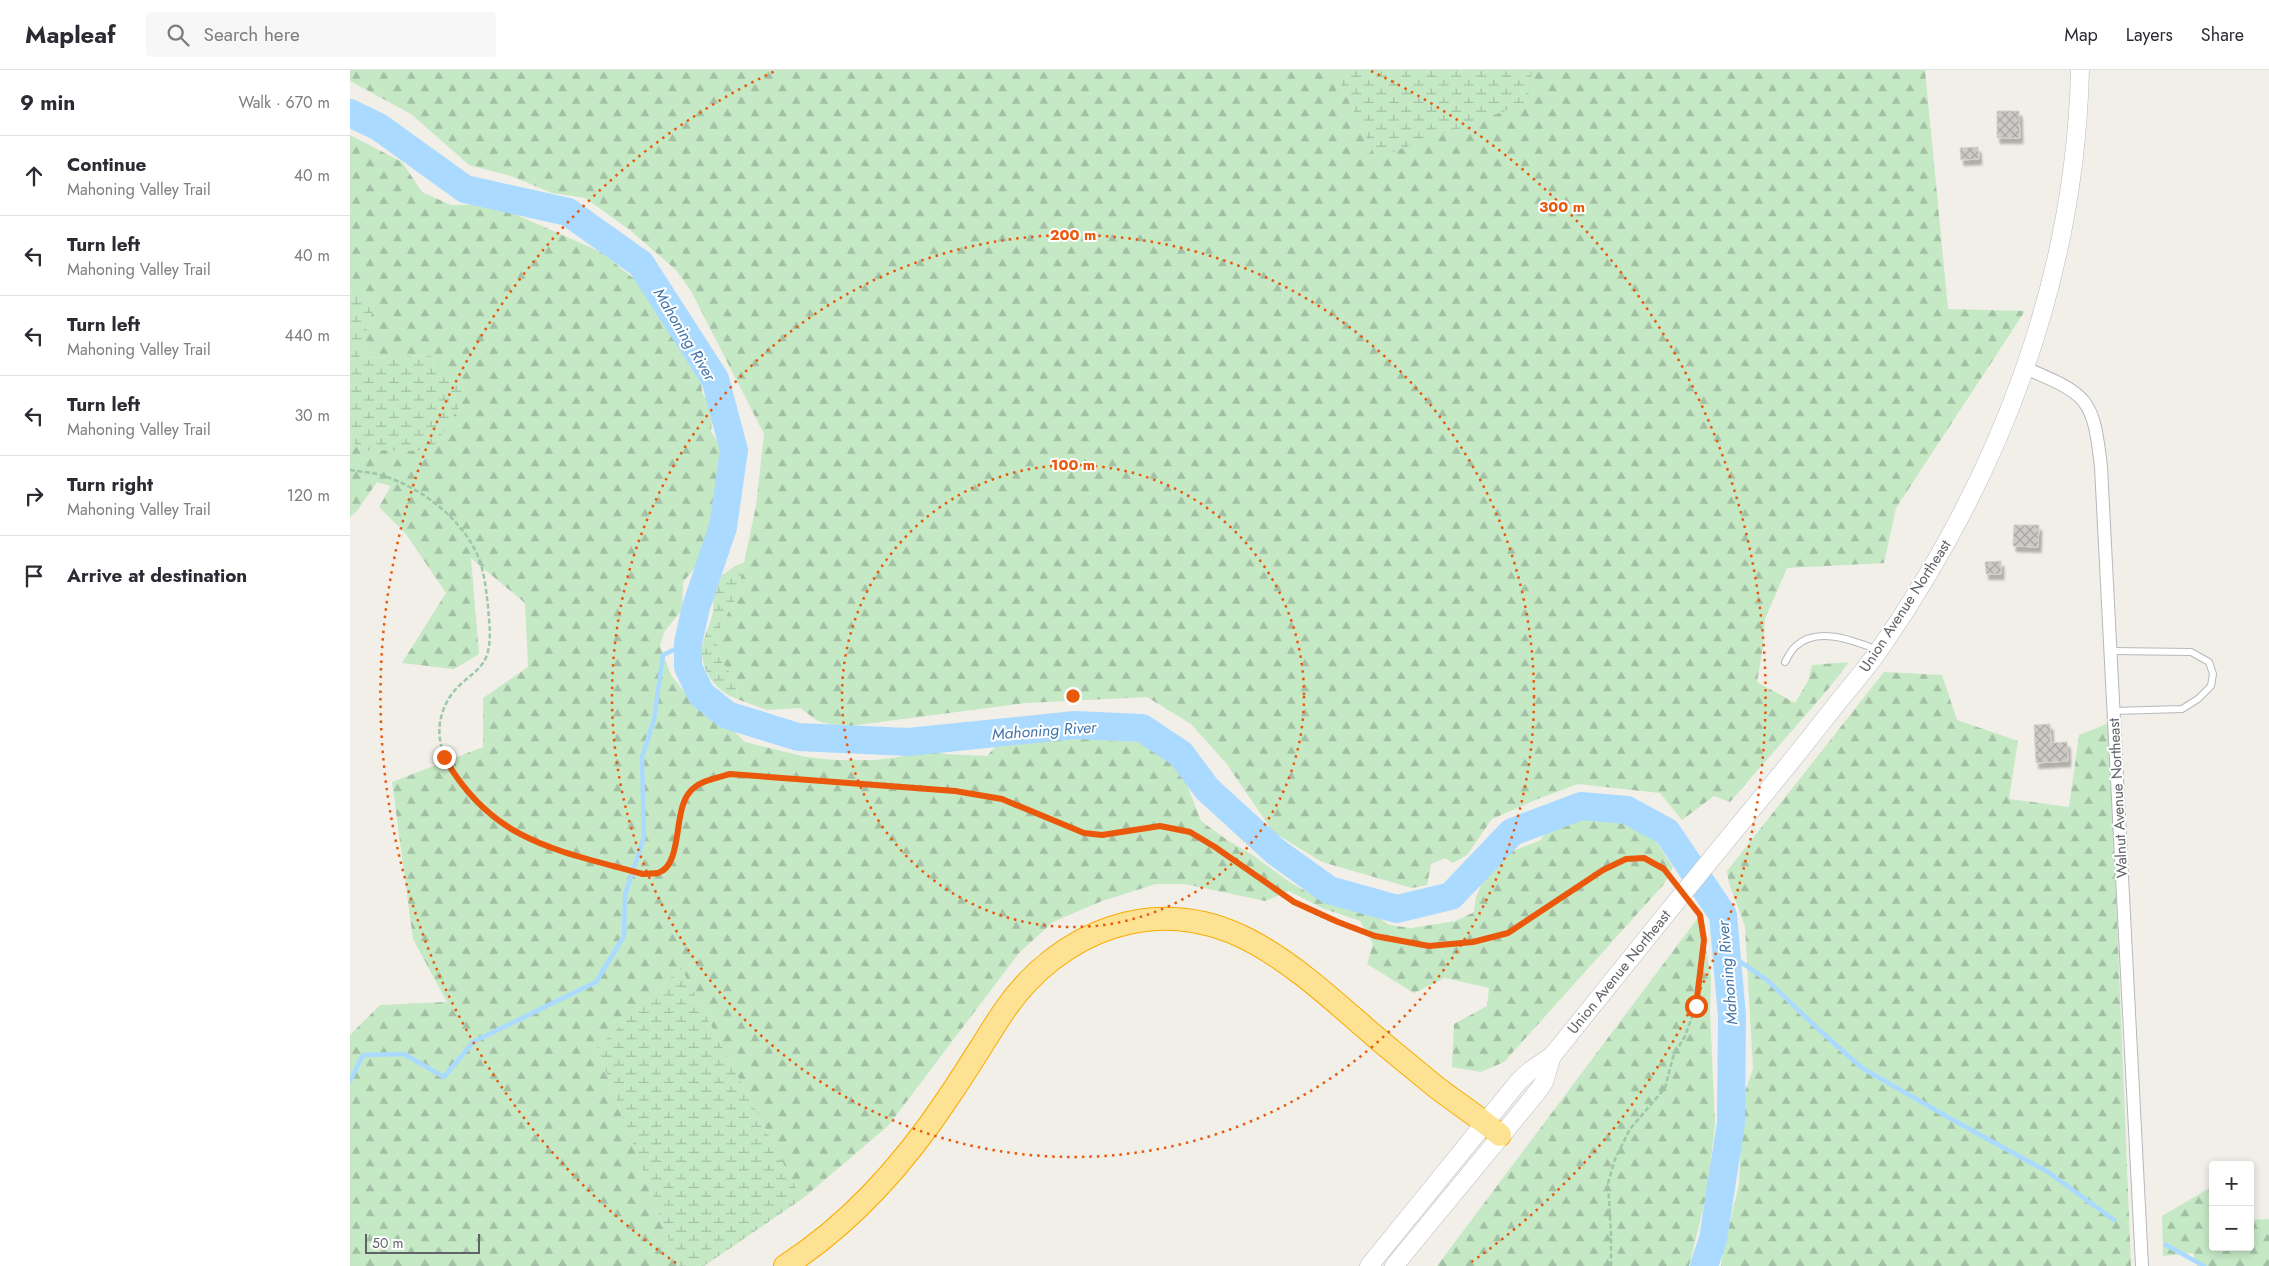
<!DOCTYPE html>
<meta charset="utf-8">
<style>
:root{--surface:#fff;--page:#f7f7f7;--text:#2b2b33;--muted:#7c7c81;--line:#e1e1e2}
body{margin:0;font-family:Jost,sans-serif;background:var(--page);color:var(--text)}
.controls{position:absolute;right:15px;bottom:15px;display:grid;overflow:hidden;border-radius:5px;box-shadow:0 2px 8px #0003}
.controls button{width:45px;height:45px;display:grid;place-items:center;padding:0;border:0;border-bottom:1px solid var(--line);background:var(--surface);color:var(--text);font:25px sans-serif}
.scale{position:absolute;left:15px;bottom:12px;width:115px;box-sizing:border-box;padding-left:5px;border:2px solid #5f6368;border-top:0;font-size:14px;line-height:18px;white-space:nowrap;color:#5f6368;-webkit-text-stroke:4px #fff;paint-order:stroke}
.stop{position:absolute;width:15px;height:15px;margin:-11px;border:4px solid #ea580c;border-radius:50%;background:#fff}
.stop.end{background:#ea580c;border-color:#fff;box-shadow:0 1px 5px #0008}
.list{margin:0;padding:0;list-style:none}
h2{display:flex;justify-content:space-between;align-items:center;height:65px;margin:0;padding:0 20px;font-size:21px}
h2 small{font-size:16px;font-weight:400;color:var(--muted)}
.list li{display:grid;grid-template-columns:32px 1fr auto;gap:15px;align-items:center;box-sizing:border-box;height:80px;padding:0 20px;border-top:1px solid var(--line)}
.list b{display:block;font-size:19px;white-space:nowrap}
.list p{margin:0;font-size:16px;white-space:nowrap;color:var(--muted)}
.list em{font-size:16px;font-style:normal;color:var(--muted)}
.icon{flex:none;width:28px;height:28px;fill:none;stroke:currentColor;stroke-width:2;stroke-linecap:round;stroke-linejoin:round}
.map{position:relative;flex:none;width:1919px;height:1196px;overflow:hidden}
header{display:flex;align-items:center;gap:30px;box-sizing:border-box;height:70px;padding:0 25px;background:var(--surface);border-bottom:1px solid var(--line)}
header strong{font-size:24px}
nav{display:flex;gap:28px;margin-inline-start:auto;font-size:18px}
.search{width:350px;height:45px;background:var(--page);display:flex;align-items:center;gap:12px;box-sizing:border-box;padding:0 18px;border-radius:5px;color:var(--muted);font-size:19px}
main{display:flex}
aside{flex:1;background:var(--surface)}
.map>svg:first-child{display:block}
</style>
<header>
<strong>Mapleaf</strong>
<div class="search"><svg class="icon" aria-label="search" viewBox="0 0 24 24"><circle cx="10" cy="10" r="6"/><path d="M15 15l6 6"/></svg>Search here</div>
<nav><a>Map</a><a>Layers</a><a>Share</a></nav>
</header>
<main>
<aside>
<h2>9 min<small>Walk · 670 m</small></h2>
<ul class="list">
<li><svg class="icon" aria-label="ahead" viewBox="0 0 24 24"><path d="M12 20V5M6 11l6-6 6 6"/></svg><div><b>Continue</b><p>Mahoning Valley Trail</p></div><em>40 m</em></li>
<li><svg class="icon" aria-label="left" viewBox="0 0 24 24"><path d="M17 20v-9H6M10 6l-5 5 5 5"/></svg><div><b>Turn left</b><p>Mahoning Valley Trail</p></div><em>40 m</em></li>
<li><svg class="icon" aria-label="left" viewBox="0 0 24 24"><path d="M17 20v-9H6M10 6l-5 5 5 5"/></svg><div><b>Turn left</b><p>Mahoning Valley Trail</p></div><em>440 m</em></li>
<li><svg class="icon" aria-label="left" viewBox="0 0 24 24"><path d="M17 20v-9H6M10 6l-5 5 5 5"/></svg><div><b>Turn left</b><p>Mahoning Valley Trail</p></div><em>30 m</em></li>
<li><svg class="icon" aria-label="right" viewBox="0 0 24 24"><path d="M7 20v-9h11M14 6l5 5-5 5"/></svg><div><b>Turn right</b><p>Mahoning Valley Trail</p></div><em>120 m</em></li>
<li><svg class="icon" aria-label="arrive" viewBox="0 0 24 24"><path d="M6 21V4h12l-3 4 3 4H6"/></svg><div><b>Arrive at destination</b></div></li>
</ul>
</aside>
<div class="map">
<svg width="1919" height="1196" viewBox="0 0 1919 1196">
<defs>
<pattern id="forest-firs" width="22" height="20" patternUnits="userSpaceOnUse" patternTransform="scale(1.25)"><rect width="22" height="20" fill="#c5e8c5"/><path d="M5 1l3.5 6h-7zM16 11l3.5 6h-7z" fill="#a3c0a4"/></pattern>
<pattern id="wetland-marsh" width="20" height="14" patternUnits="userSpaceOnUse" patternTransform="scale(1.25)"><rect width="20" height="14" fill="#c5e8c5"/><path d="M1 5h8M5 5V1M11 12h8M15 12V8" fill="none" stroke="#a3c0a4"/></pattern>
<pattern id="building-cross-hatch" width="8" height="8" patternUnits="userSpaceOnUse" patternTransform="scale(1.25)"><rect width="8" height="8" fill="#cccac5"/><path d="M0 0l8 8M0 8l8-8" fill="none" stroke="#a9a8a4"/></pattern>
<filter id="shadow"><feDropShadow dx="3" dy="5.5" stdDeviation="1" flood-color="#0004"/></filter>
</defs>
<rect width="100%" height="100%" fill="#f1efe8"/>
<g fill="url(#forest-firs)">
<polygon points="0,0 984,0 1026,87 1176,33 1182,0 1575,0 1598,239 1675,241 1546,438 1534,493 1437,498 1415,549 1413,577 1407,612 1445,633 1458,611 1462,595 1499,592 1479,618 1380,732 1364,726 1332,750 1310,723 1228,714 1190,728 1142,749 1117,785 1103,793 1095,788 1081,794 1077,815 1062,818 972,792 923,762 876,693 841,654 797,627 676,633 492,657 468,651 450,638 417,640 387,629 386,611 372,592 365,568 387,525 406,436 414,364 341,221 326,200 280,160 235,128 202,123 161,106 119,95 61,44 0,11"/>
<polygon points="0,65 52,92 72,122 101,135 152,134 169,146 251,182 298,220 351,304 352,323 363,338 361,362 374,380 377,398 354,487 333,512 332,540 314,562 310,576 321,605 339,628 358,644 379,656 395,672 456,687 485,690 524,690 549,687 581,678 595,684 637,686 655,666 694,661 722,663 744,669 799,673 830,697 851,751 877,770 904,786 941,813 977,833 1020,841 1039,855 1061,858 1106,851 1124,842 1126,827 1135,806 1163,781 1191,770 1198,757 1229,743 1269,745 1286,751 1307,773 1323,797 1314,814 1154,992 1131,1002 1102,997 1104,954 1137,936 1139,918 1095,908 1064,923 1017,894 1023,874 1010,851 972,838 939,821 915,831 835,814 806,814 752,831 703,852 669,883 538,1056 452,1129 331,898 247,978 329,1196 0,1196 0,965 30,935 97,932 63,869 42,712 133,677 133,628 178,597 175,533 121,488 129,584 104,599 52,593 96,523 56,464 29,437 41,416 27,412 7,441 0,447 0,369 12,380 81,286 9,288 25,231 0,228"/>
<polygon points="1534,602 1592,605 1607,650 1668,671 1659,729 1719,737 1729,665 1759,653 1781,1196 1371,1196 1373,1181 1389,1115 1391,1071 1394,1052 1393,1027 1403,999 1395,856 1379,813 1377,801"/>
<polygon points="1350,845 1361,907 1360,942 1365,1054 1357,1123 1339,1196 1087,1196"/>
<polygon points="1863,1116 1863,1177 1900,1177 1900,1150 1919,1149 1919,1196 1847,1196 1843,1183 1813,1186 1812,1146"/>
</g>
<g fill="url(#wetland-marsh)">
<polygon points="984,0 1182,0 1177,33 1026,88"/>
<polygon points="0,228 25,231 9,288 81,286 117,325 81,381 12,380 0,369"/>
<path d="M394,492l-7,33 -22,43 7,24 14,19 1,18c-21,-8 -36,-27 -35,-50 1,-12 9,-25 11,-37 2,-7 -2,-16 0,-23 5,-14 19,-21 31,-27z"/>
<polygon points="331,898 452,1129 354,1196 329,1196 247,978"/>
</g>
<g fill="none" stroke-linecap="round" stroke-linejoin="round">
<g stroke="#aadaff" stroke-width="4.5">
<polyline points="1376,882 1417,910 1467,958 1512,998 1603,1050 1698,1102 1764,1150"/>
<polyline points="0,1011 13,985 54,984 94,1007 123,972 246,912 274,866 275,825 294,767 292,687 304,650 313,585 338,573"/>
<polyline points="1816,1175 1854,1196"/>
</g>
<polyline stroke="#aadaff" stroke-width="28" points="0,43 29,57 115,119 218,142 291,194 365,309 384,380 373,457 346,537 338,573 338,597 351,624 377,645 448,667 558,672 725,655 792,658 831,684 857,719 926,782 979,820 1047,839 1101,826 1162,762 1231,736 1277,740 1317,762 1373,845 1382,946 1381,1053 1363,1169 1354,1196"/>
</g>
<g fill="url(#building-cross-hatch)" stroke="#d6d1c6" filter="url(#shadow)">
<polygon points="1647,41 1669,41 1670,68 1647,68"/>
<polygon points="1628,77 1629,89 1611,90 1610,78"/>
<polygon points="1664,455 1689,455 1688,477 1663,476"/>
<polygon points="1651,491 1651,504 1636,504 1635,492"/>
<polygon points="1700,654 1701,673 1717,672 1718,691 1686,693 1684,655"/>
</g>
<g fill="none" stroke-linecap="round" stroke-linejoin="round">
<defs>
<g id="service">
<polyline points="1761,581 1841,582 1859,592 1863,604 1861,616 1848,629 1832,639 1763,641"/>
<path d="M1435,592c3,-5 6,-12 11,-16 22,-20 58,-5 82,4"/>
</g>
<path id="minor" d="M1675,298c64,27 68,30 76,99l41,799"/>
<g id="secondary">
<path d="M1385,760c34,-41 67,-82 100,-124 15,-19 31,-37 45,-57 119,-172 195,-368 200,-579"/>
<polyline points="1019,1196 1169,1011 1181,1000 1202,986 1313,848"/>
<polyline points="1044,1196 1188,1021 1194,1012 1202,986"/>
</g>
<path id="motorway" d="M435,1196c67,-43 119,-102 163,-168 19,-28 37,-58 56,-87 55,-80 152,-119 243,-72 51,26 94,69 138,106 17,14 34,28 51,42 21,16 44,31 64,48"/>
</defs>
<use href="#service" stroke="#b5b8bc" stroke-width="8"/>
<use href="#minor" stroke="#b5b8bc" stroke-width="14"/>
<use href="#secondary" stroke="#b6babf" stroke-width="19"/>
<use href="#motorway" stroke="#f9ab00" stroke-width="24"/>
<g stroke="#9cc7a9" stroke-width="2.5" stroke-dasharray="5 2.5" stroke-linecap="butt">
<path d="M0,400c11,2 23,2 34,6 37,12 76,41 93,78 7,15 9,35 11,52 1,17 4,32 -1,49 -5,14 -17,20 -27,30 -8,7 -15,18 -18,29 -6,18 -1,38 8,54 41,73 119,86 193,105 8,0 16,1 23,-4 14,-12 10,-56 22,-75 9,-12 28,-16 42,-20 89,9 181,5 269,25 29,6 56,26 85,34 34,9 68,-15 106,-1 12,5 24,14 34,22 23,15 45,31 67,46 36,24 83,36 125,44 25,5 71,-1 94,-13 32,-16 101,-76 132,-73 13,1 24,13 32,23"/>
<polyline points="1261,1196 1261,1164 1258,1113 1265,1089 1280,1059 1315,1018 1323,987 1335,966 1346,936 1354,870 1350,845 1343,835"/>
</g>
<use href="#service" stroke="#fff" stroke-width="6"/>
<use href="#minor" stroke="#fff" stroke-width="12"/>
<use href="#secondary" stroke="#fff" stroke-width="18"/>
<use href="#motorway" stroke="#fde293" stroke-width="22"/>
<defs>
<polyline id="secondary-bridge" points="1313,848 1385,760"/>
</defs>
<use href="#secondary-bridge" stroke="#b6babf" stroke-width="19" stroke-linecap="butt"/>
<use href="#secondary-bridge" stroke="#fff" stroke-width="18"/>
</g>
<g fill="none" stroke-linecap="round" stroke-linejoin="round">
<path stroke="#ea580c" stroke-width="6" d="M94,687c48,85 112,93 199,117 5,-1 11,0 15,-1 25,-8 15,-61 31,-80 9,-12 27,-15 41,-19l225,17 47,8 82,34 18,2 58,-9 30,6 25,15 79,55 44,20 37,14 54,10 44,-4 35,-9 95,-63 23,-11 18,-1 20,11 36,46 4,25 -8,66"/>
</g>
<g fill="none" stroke="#e8590c" stroke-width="2.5" stroke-dasharray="2.5 5">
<circle cx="723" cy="626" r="231"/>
<circle cx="723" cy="626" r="461"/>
<path d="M326 1193A692 692 0 0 1 425 1M1021 1A692 692 0 0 1 1120 1193"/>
</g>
<g text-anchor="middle" stroke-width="4" stroke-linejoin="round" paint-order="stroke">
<g font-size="15" fill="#5f6368" stroke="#fff">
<text transform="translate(1555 536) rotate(-57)" y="5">Union Avenue Northeast</text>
<text transform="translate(1768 728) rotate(-93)" y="5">Walnut Avenue Northeast</text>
<text transform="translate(1269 902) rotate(-51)" y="5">Union Avenue Northeast</text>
</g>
<g font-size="16" font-style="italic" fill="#4174aa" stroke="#fff">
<text transform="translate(335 264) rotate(59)" y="6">Mahoning River</text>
<text transform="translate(694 660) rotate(-4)" y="6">Mahoning River</text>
<text transform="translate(1377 903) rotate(-95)" y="6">Mahoning River</text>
</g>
</g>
<circle cx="723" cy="626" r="8" fill="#e8590c" stroke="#fff" stroke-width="2.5"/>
<g font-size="15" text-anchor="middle" font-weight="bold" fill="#e8590c" stroke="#fff" stroke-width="4" stroke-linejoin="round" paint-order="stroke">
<text x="1212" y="142">300 m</text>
<text x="723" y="170">200 m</text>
<text x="723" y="400">100 m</text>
</g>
</svg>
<div class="controls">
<button>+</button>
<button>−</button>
</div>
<div class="scale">50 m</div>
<div class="stop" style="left:1346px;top:936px"></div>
<div class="stop end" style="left:94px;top:687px"></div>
</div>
</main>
